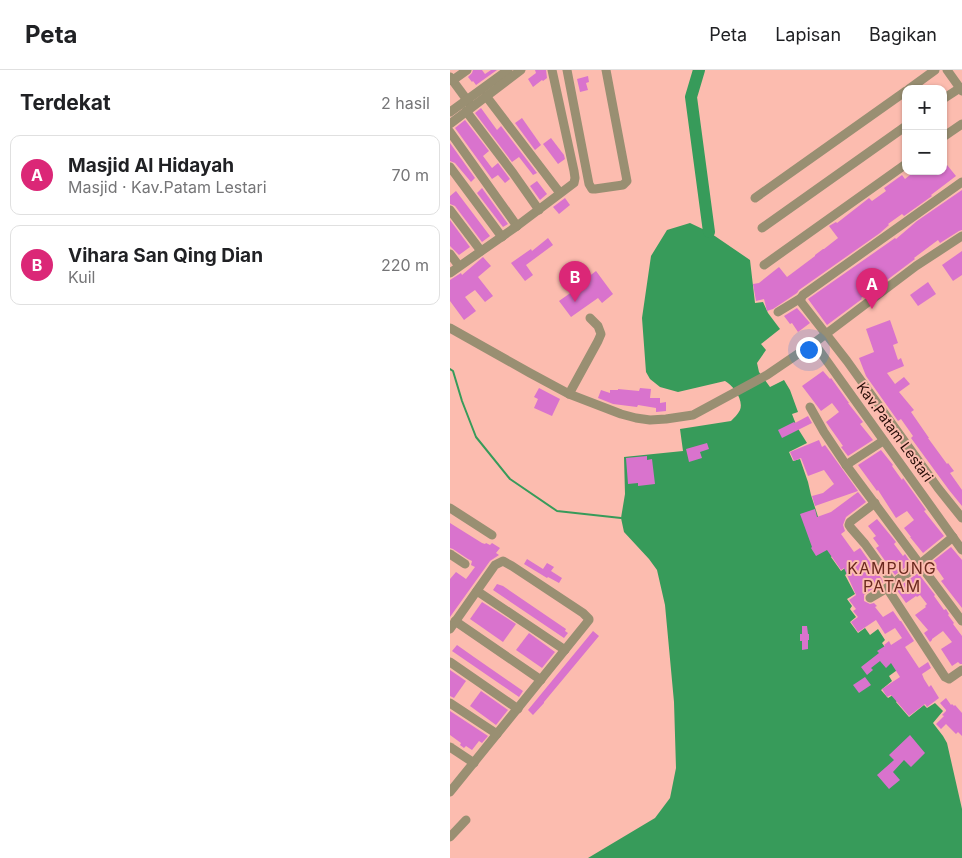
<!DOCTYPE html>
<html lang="id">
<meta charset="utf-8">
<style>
:root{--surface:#fff;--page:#f6f6f6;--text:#202124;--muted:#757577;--line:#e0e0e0;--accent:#db2777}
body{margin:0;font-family:Inter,sans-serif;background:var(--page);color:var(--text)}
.controls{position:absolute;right:15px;top:15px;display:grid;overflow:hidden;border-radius:10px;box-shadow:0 1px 4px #0004}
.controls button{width:45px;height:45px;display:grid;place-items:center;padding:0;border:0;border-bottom:1px solid var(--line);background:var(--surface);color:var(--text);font:25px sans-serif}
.you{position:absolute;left:358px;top:279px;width:18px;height:18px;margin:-12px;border:4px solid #fff;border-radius:50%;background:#1a73e8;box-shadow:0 0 0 8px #1a73e833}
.badge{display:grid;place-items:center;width:32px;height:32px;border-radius:50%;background:var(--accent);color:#fff;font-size:16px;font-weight:700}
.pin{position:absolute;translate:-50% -41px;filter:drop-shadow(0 1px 2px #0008)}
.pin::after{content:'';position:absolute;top:26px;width:18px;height:15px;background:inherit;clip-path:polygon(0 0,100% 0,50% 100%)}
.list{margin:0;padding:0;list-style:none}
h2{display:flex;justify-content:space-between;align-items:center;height:65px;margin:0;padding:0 20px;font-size:21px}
h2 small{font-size:16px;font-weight:400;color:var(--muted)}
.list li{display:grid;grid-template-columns:32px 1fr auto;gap:15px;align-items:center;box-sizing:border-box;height:80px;margin:0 10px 10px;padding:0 10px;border:1px solid var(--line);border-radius:10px}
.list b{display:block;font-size:19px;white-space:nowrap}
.list p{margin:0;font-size:16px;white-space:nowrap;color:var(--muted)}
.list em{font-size:16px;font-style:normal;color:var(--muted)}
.map{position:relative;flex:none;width:512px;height:788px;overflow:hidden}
header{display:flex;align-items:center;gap:30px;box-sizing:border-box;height:70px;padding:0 25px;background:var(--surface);border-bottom:1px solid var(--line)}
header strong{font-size:24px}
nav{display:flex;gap:28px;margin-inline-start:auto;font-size:18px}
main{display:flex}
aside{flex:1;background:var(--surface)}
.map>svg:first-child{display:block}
</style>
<header>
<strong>Peta</strong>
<nav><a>Peta</a><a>Lapisan</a><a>Bagikan</a></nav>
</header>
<main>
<aside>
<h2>Terdekat<small>2 hasil</small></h2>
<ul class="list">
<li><span class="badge">A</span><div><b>Masjid Al Hidayah</b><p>Masjid · Kav.Patam Lestari</p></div><em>70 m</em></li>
<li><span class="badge">B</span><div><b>Vihara San Qing Dian</b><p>Kuil</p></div><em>220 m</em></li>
</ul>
</aside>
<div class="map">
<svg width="512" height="788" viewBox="0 0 512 788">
<rect width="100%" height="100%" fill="#fcbcaf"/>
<path fill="#379b5a" d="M240,153l19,9 41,28 5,43 8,-1 5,11 12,16 -19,15 5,6 -9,13 2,9 11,15 14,-7 6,10 8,22 -6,2 5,13 10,16 -18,9 4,9 7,-2 8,23 3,13 10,31 14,27 -4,4 10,14 15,-11 3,4 -14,11 10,19 -8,5 5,7 -2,3 6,8 -6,5 8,11 7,-5 5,7 8,-6 7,11 -3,3 18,25 -11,8 3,5 -11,9 7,8 8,-5 4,5 -4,4 13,15 15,-12 3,3 8,-5 8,8 -10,12 10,13 4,7 15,66v49h-374l67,-40 15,-20 6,-30 -2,-66 -9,-97 -8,-35 -8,-11 -25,-27 -3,-14 4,-24 -1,-37 59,-6 -3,-22 51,-8c3,-3 7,-7 9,-11 4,-10 -7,-25 -15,-29l-47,11 -18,-5 -10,-8 -4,-7 -4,-54 9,-62 16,-26z"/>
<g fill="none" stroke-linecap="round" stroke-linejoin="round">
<polyline stroke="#379b5a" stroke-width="2" points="0,299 3,301 12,331 26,367 60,409 107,441 171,448"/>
<polyline stroke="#379b5a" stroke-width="12" points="249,0 241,27 259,162"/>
</g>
<g fill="#d973cd">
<polygon points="23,0 32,0 35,4 41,0 47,0 26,15 23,11 22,12 18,7 22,3"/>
<polygon points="85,0 96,0 97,8 93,11 92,10 83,17 78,9 86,3"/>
<polygon points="138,6 139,12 136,13 138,20 130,22 127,9"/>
<polygon points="31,38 47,60 51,56 87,103 83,105 69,87 62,92 25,43"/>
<polygon points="72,48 91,75 85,80 65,53"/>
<polygon points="15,50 39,81 33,86 42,98 48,93 60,109 55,113 48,105 42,109 5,58"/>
<polygon points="101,68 114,85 115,89 108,94 93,74"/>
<polygon points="0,73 25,108 21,112 5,93 0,91"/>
<polygon points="493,90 506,106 481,125 482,126 454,146 452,144 438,154 439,155 430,163 349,220 347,223 323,239 317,241 314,229 306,231 303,214 309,213 329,197 337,207 365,186 365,185 373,179 374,179 388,168 379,156 386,152 387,153 419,128 422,131 436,121 434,118 452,105 455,109 465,101 493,101"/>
<polygon points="87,111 97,124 90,130 80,116"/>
<polygon points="32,118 58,154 53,157 27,123"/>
<polygon points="512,120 512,160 509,161 490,173 488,170 464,188 465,189 429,216 427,214 418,221 419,222 411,228 412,229 377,255 358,229 438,173 445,168 446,169 467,151"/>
<polygon points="6,121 40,166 32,172 5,136 0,134 0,126"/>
<polygon points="115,128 120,135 109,144 103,137"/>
<polygon points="0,150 20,177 9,185 0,176"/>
<polygon points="98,168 103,175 76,195 83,205 75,211 61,193 81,179 82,181"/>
<polygon points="512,181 512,205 503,211 492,195"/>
<polygon points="33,187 41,196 28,207 43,226 35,232 25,220 15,227 26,241 14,250 0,231 0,210 11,203 12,205"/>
<polygon points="146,201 163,224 152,233 148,228 121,247 109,231 136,212 134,210"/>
<polygon points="478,212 486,224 468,236 460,225"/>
<polygon points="347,238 360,253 348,262 342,253 340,254 334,246"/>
<polygon points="440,250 448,273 443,275 448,290 451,288 454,296 437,303 445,314 454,307 460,314 449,322 464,340 461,342 479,368 478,368 497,394 498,393 504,401 500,403 512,420 512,436 499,420 461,368 463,366 451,349 448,351 416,306 409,288 424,282 416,259"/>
<polygon points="373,301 380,309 381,308 399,333 398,333 413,352 410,354 423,370 398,386 391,377 393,376 376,352 389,342 382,333 371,341 352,316"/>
<polygon points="89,318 110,329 102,346 84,338 88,329 84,327"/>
<polygon points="190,318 201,319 200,328 210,328 210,333 216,332 216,341 206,342 206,338 188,335 187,337 163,334 148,328 151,320 160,323 160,320 168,320 168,319 189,321"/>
<polygon points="358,346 362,353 332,368 328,360 344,352 345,353"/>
<polygon points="369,370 372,377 375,375 408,421 365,436 362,426 373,423 384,414 374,400 358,406 351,388 344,391 340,382"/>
<polygon points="257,373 259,379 250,382 252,388 239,392 236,379"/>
<polygon points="431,380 443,395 442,396 452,410 453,408 476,440 474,441 494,466 473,483 460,467 461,467 454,458 464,450 457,441 446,448 428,420 427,421 408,395"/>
<polygon points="197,386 197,390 202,389 205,414 188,416 188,413 178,414 176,388"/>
<polygon points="408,422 416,432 396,447 393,455 395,461 391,464 404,482 410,478 434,512 416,523 414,525 414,531 420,534 424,533 427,536 425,537 433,547 443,541 450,551 451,551 464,571 455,577 469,598 478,592 481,598 472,604 474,609 479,617 481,615 489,628 477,637 475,634 459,646 441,625 437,627 432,619 450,607 441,593 436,598 430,591 421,598 423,600 417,605 411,597 429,583 427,581 435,576 434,575 439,571 441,575 452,568 445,558 435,564 426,550 408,562 401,552 408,547 403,541 406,539 399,530 406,525 394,498 391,500 377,480 366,486 361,478 362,477 350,444 365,439 367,447 381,442"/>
<polygon points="427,449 446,472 444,474 453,486 455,484 461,493 445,505 426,478 429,476 423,468 426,466 418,456"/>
<polygon points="0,453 32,473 35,474 36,473 40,475 42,473 50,478 46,483 49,485 40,491 0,547 0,509 6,502 16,509 25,497 21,495 22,491 18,489 3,479 0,478"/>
<polygon points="501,477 512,490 512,538 491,511 494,509 487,499 483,502 478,495"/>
<polygon points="77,489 93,499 97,493 104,497 101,501 112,508 109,513 98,507 97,508 74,494"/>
<polygon points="468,503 485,525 484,526 494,540 496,539 499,544 498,545 504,553 503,554 512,566 512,594 510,594 508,592 502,596 491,579 502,572 493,561 482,569 482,570 480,572 474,563 478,560 465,545 476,537 475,536 477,534 470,525 467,527 466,526 456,533 446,519"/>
<polygon points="47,514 53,516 116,559 115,561 118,563 114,568 43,520"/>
<polygon points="32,532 66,554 53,572 20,549"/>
<polygon points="352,556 357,556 358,564 359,564 359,570 358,570 358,579 352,580 352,571 350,571 350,564 352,564"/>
<polygon points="143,561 149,566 94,632 94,633 83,645 78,640"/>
<polygon points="79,563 105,582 92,598 66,580"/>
<polygon points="7,575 24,587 73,621 69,627 50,614 2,581"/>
<polygon points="0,600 16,611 4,628 0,626"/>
<polygon points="415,607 421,615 409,623 403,615"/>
<polygon points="31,621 58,640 46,655 20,636"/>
<polygon points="496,628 501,635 502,634 504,636 505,635 512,643 512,666 508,662 506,664 496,654 491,659 486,654 494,646 492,645 496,641 496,640 490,633"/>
<polygon points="0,641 38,666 32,673 29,671 22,680 16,676 14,678 10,675 11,673 0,665"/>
<polygon points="460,665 475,683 461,697 454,690 443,702 450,710 439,719 427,705 444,690 439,685"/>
</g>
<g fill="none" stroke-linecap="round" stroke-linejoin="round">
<g stroke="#998f72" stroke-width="9">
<polyline points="117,0 139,114 142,119 145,119 173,115 177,111 156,0"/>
<polyline points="497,0 512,21"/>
<polyline points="0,7 20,34"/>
<polyline points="3,10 17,0"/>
<polyline points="459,19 485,0"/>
<polyline points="36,26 110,123"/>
<polyline points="493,29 510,18"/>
<polyline points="16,41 63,103 89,140"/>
<polyline points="0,42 58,0"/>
<polyline points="0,54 71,0"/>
<polyline points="0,62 67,156"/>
<polyline points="493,67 512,54"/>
<polyline points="0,97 52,167"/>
<polyline points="512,112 353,225 351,228 351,232 397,291 488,418 512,448"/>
<polyline points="305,128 456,21"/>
<polyline points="0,140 31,181"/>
<polyline points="312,158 456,56"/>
<polyline points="0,184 9,196"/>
<polyline points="314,195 456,94"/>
<polyline points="0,203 67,156 124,113 125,108 124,101 102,0"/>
<polyline points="328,242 351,228"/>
<polyline points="0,258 80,303 119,324 171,344 186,348 200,350 216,349 243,345 317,305 364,273 466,196 512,166"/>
<polyline points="364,273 512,480"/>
<polyline points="119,324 148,271 151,264 148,256 140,248"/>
<polyline points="360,337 374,362 396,395 512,551"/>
<polyline points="396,395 433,371"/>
<polyline points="425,433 400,452 399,455 401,458 415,474 443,513"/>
<polyline points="0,438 42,465"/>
<polyline points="503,467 470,494 438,517 437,518 495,607 499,609 512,600"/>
<polyline points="0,484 15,494"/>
<polyline points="27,521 115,580"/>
<polyline points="420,528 437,518"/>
<polyline points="5,551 91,610"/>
<polyline points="0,559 45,495 53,491 62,496 133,543 139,549 139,550 0,722"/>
<polyline points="0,592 68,639"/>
<polyline points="0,633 47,664"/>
<polyline points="0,677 24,693"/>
<polyline points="0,767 16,750"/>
</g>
</g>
<g text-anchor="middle" stroke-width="4" stroke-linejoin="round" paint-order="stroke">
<g font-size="14" fill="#290d08" stroke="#fcbcaf">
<text transform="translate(445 362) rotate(54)" y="5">Kav.Patam Lestari</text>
</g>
<g font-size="16" letter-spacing="1" fill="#6c2a1f" stroke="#fcbcaf">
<text x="442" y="504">KAMPUNG<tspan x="442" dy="18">PATAM</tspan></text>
</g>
</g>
</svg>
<div class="controls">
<button>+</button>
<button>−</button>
</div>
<div class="you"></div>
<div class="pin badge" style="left:422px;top:239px">A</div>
<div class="pin badge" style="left:125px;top:232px">B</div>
</div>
</main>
